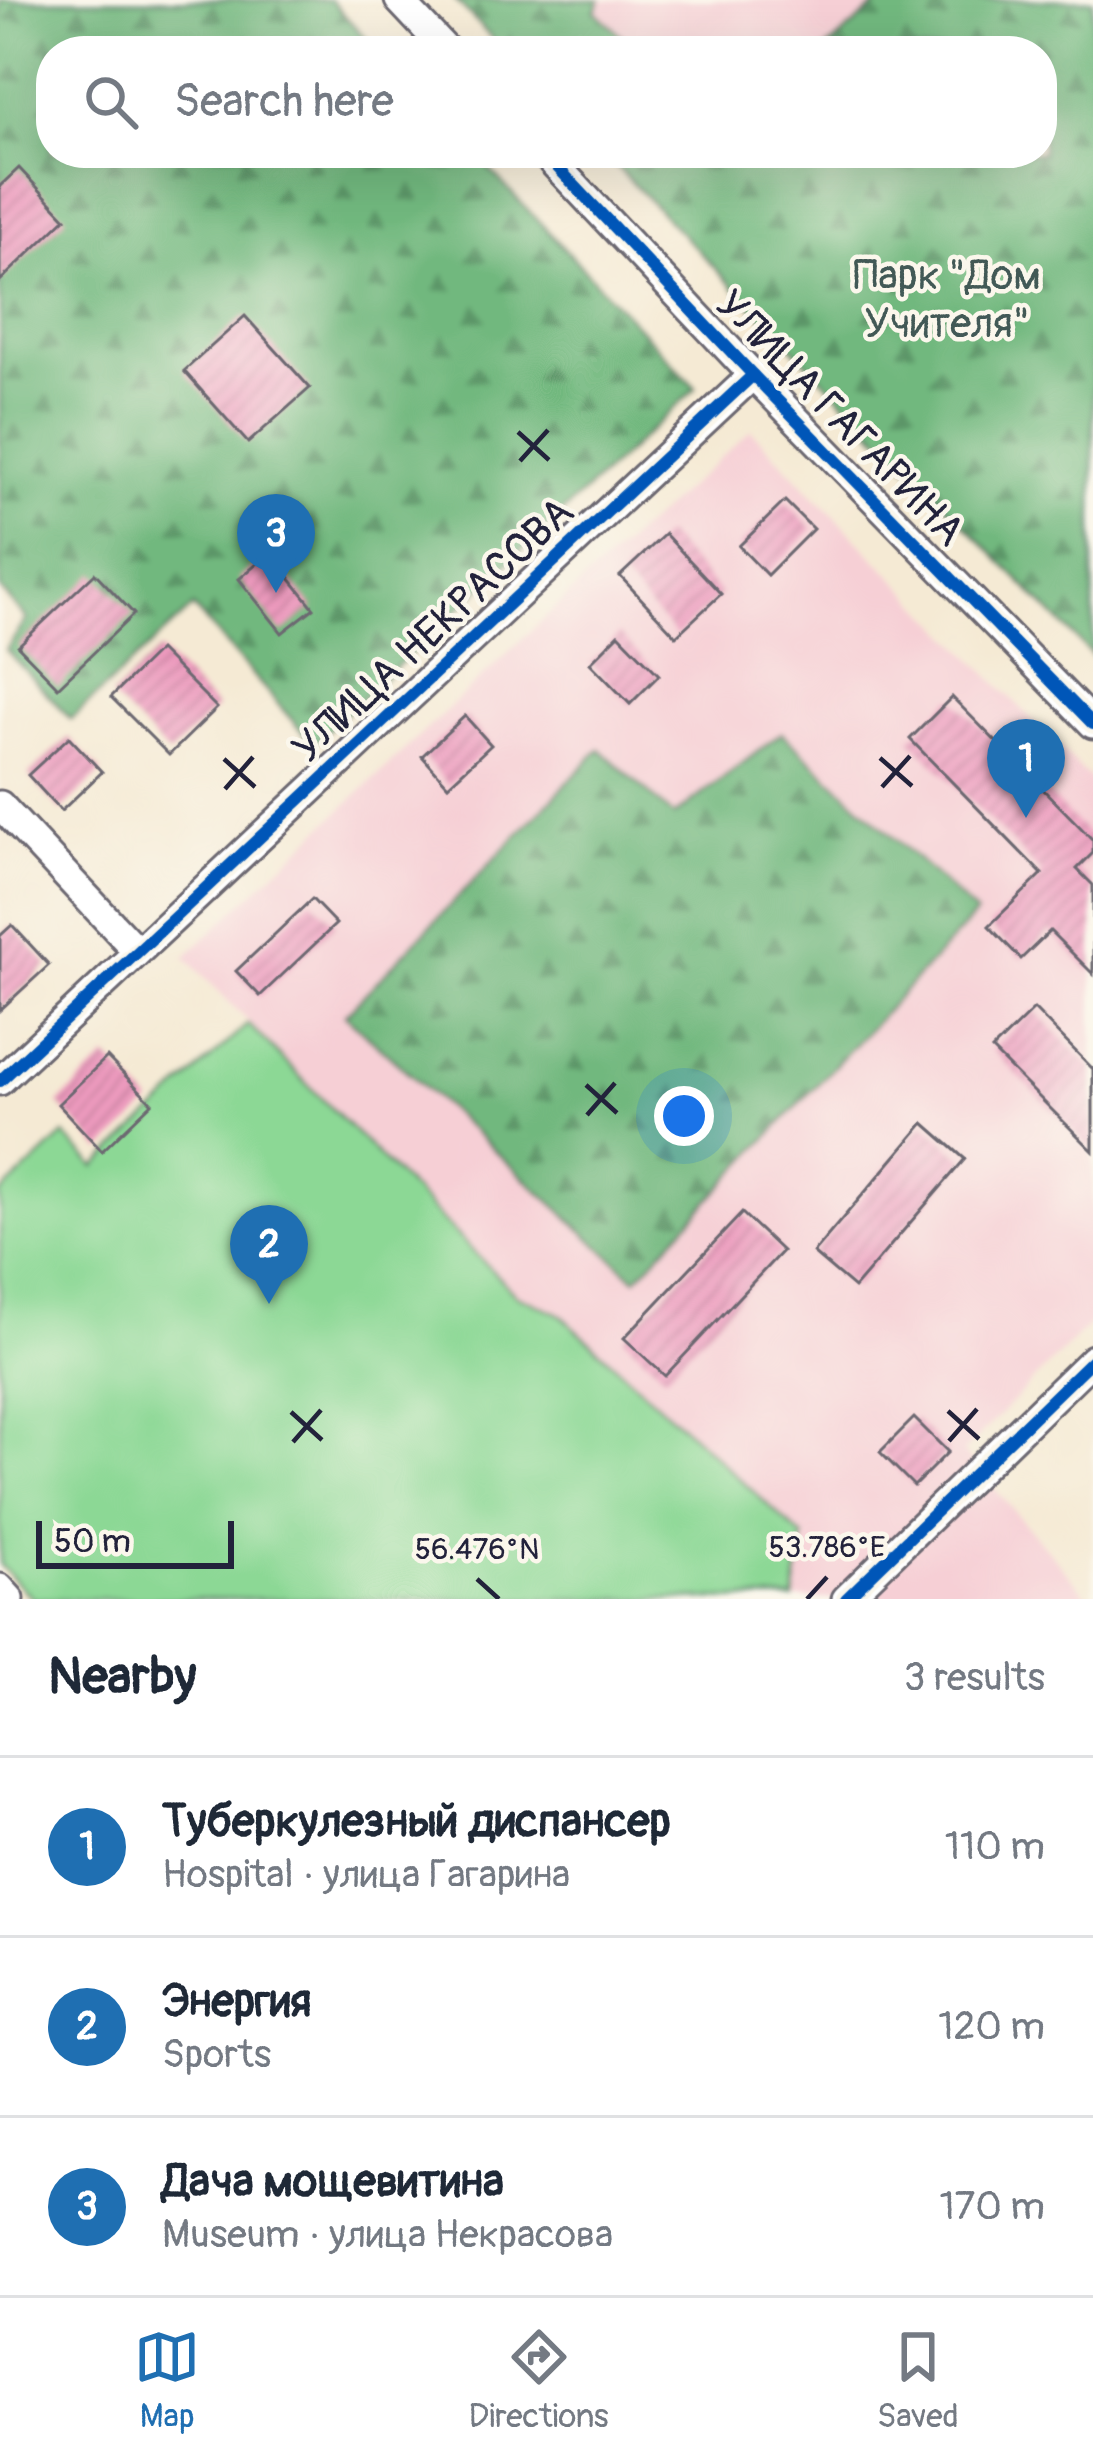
<!DOCTYPE html>
<meta charset="utf-8">
<style>
:root{--surface:#fff;--page:#f6f6f7;--text:#1f2937;--muted:#747a83;--line:#e0e1e3;--accent:#1f6fb2}
body{margin:0;font-family:Pangolin,sans-serif;background:var(--page);color:var(--text)}
.scale{position:absolute;left:36px;bottom:30px;width:198px;box-sizing:border-box;padding-left:12px;border:6px solid #22223b;border-top:0;font-size:33px;line-height:42px;white-space:nowrap;color:#22223b;-webkit-text-stroke:9px #fbf7ec;paint-order:stroke}
.you{position:absolute;left:684px;top:1116px;width:42px;height:42px;margin:-30px;border:9px solid #fff;border-radius:50%;background:#1a73e8;box-shadow:0 0 0 18px #1a73e833}
.badge{display:grid;place-items:center;width:78px;height:78px;border-radius:50%;background:var(--accent);color:#fff;font-size:39px;font-weight:700}
.pin{position:absolute;translate:-50% -99px;filter:drop-shadow(0 3px 6px #0008)}
.pin::after{content:'';position:absolute;top:63px;width:42px;height:36px;background:inherit;clip-path:polygon(0 0,100% 0,50% 100%)}
.list{margin:0;padding:0;list-style:none}
h2{display:flex;justify-content:space-between;align-items:center;height:156px;margin:0;padding:0 48px;font-size:51px}
h2 small{font-size:39px;font-weight:400;color:var(--muted)}
.list li{display:grid;grid-template-columns:78px 1fr auto;gap:36px;align-items:center;box-sizing:border-box;height:180px;padding:0 48px;border-top:3px solid var(--line)}
.list b{display:block;font-size:45px;white-space:nowrap}
.list p{margin:0;font-size:39px;white-space:nowrap;color:var(--muted)}
.list em{font-size:39px;font-style:normal;color:var(--muted)}
.icon{flex:none;width:66px;height:66px;fill:none;stroke:currentColor;stroke-width:2;stroke-linecap:round;stroke-linejoin:round}
.map{position:relative;flex:none;width:1093px;height:1599px;overflow:hidden}
.search{position:absolute;background:var(--surface);box-shadow:0 12px 48px #0002;left:36px;right:36px;top:36px;height:132px;display:flex;align-items:center;gap:30px;box-sizing:border-box;padding:0 42px;border-radius:48px;color:var(--muted);font-size:45px}
.sheet{height:696px;background:var(--surface)}
nav{display:flex;justify-content:space-around;align-items:center;box-sizing:border-box;height:168px;border-top:3px solid var(--line);background:var(--surface);font-size:33px;color:var(--muted)}
nav a{display:grid;justify-items:center;gap:6px}
nav .on{color:var(--accent)}
.map>svg:first-child{display:block}
</style>
<div class="map">
<svg width="1093" height="1599" viewBox="0 0 1093 1599">
<defs>
<pattern id="forest-firs" width="22" height="20" patternUnits="userSpaceOnUse" patternTransform="scale(3)"><rect width="22" height="20" fill="#71b87e"/><path d="M5 1l3.5 6h-7zM16 11l3.5 6h-7z" fill="#5c9568"/></pattern>
<pattern id="building-hatch" width="6" height="6" patternUnits="userSpaceOnUse" patternTransform="scale(3)"><rect width="6" height="6" fill="#ec9abd"/><path d="M-1 1l2-2M0 6l6-6M5 7l2-2" fill="none" stroke="#ca84a3"/></pattern>
</defs>
<rect width="100%" height="100%" fill="#fbf7ec"/>
<filter id="ink" filterUnits="userSpaceOnUse"><feTurbulence type="fractalNoise" baseFrequency=".00833" numOctaves="2"/><feDisplacementMap in="SourceGraphic" scale="24" xChannelSelector="R" yChannelSelector="G"/><feConvolveMatrix kernelMatrix="1 2 1 2 8 2 1 2 1" color-interpolation-filters="sRGB"/></filter>
<filter id="wash" filterUnits="userSpaceOnUse"><feTurbulence type="fractalNoise" baseFrequency=".004" numOctaves="4" result="noise"/><feDisplacementMap in="SourceGraphic" scale="48" xChannelSelector="R" yChannelSelector="G"/><feGaussianBlur stdDeviation="2.7" result="paint"/><feColorMatrix in="noise" values="0 0 0 0 0 0 0 0 0 0 0 0 0 0 0 0 0 1.4 0 .05"/><feComposite in="paint" operator="in"/></filter>
<g filter="url(#wash)">
<rect width="100%" height="100%" fill="#f5ead4"/>
<g fill="#f6cfd5">
<polygon points="600,0 883,0 823,51 637,51 596,11"/>
<polygon points="751,430 1093,782 1093,1321 963,1452 1090,1599 794,1599 802,1537 560,1314 515,1294 185,957 585,580"/>
</g>
<polygon fill="#8cd895" stroke="#577d68" stroke-width="3" points="248,1024 515,1294 560,1314 803,1537 794,1599 33,1599 0,1565 0,1195 64,1135 96,1167"/>
<g fill="url(#forest-firs)" stroke="#4a6d5c" stroke-width="3">
<polygon points="0,0 330,0 378,51 51,51 51,153 474,153 696,388 313,744 193,607 71,719 6,650 27,619 0,589"/>
<polygon points="455,0 600,0 596,11 637,51 504,51"/>
<polygon points="883,0 1093,0 1093,656 603,153 1042,153 1042,51 824,51"/>
<polygon points="782,733 976,914 636,1279 345,1015 600,749 674,816"/>
</g>
<g id="blocks">
<g fill="url(#building-hatch)">
<polygon points="19,168 66,218 0,281 0,186"/>
<polygon points="245,316 310,388 248,443 184,371"/>
<polygon points="785,501 813,529 767,575 739,546"/>
<polygon points="665,534 721,594 676,636 620,576"/>
<polygon points="270,553 314,608 282,633 239,579"/>
<polygon points="95,573 134,614 58,687 18,646"/>
<polygon points="619,634 659,675 630,704 590,663"/>
<polygon points="159,650 217,708 169,755 111,697"/>
<polygon points="952,697 1093,840 1093,853 1077,869 1093,885 1093,974 1050,931 1021,959 989,926 1042,874 910,739"/>
<polygon points="465,716 491,745 448,785 422,756"/>
<polygon points="69,737 102,772 61,811 28,775"/>
<polygon points="312,899 336,924 260,996 236,971"/>
<polygon points="12,925 49,965 0,1010 0,936"/>
<polygon points="1034,1009 1093,1069 1093,1151 992,1050"/>
<polygon points="107,1057 152,1103 102,1151 58,1104"/>
<polygon points="924,1123 965,1159 854,1288 813,1253"/>
<polygon points="742,1213 782,1251 665,1376 624,1338"/>
<polygon points="914,1418 948,1452 914,1486 880,1452"/>
</g>
</g>
</g>
<g filter="url(#ink)">
<use href="#blocks" fill-opacity="0" stroke="#6c6871" stroke-width="3"/>
<g fill="none" stroke-linecap="round" stroke-linejoin="round">
<defs>
<g id="minor">
<polyline points="399,0 447,51"/>
<polyline points="544,153 753,375 1093,724"/>
<polyline points="0,805 136,950"/>
<polyline points="0,1081 753,375"/>
<polyline points="0,1588 10,1599"/>
<polyline points="846,1599 1093,1359"/>
</g>
</defs>
<use href="#minor" stroke="#6c6871" stroke-width="33"/>
<use href="#minor" stroke="#fff" stroke-width="27"/>
<defs>
<g id="cycleway">
<polyline points="544,153 753,375 1093,724"/>
<polyline points="0,1081 753,375"/>
<polyline points="846,1599 1093,1359"/>
</g>
</defs>
<use href="#cycleway" stroke="#fbf7ec" stroke-width="20"/>
<use href="#cycleway" stroke="#0057b8" stroke-width="12"/>
</g>
</g>
<path fill="none" stroke="#22223b" stroke-width="4.5" d="M518,432l31,28M520,461l28,-31M880,758l32,28M224,759l31,28M882,787l28,-31M225,789l28,-32M586,1085l31,28M587,1115l28,-32M948,1411l31,28M291,1412l31,28M949,1441l28,-32M293,1442l28,-32M477,1579l22,20M807,1599l20,-22"/>
<g text-anchor="middle" stroke-width="9" stroke-linejoin="round" paint-order="stroke">
<g font-size="42" fill="#425956" stroke="#fbf7ec">
<text x="947" y="289">Парк "Дом<tspan x="947" dy="48">Учителя"</tspan></text>
</g>
<g font-size="42" fill="#22223b" stroke="#fbf7ec">
<text transform="translate(841 417) rotate(46)" y="15">УЛИЦА ГАГАРИНА</text>
<text transform="translate(432 629) rotate(-43)" y="15">УЛИЦА НЕКРАСОВА</text>
</g>
</g>
<g font-size="30" text-anchor="middle" fill="#22223b" stroke="#fbf7ec" stroke-width="9" stroke-linejoin="round" paint-order="stroke">
<text x="827" y="1557">53.786°E</text>
<text x="477" y="1559">56.476°N</text>
</g>
</svg>
<div class="scale">50 m</div>
<div class="you"></div>
<div class="pin badge" style="left:1026px;top:818px">1</div>
<div class="pin badge" style="left:269px;top:1304px">2</div>
<div class="pin badge" style="left:276px;top:593px">3</div>
<div class="search"><svg class="icon" aria-label="search" viewBox="0 0 24 24"><circle cx="10" cy="10" r="6"/><path d="M15 15l6 6"/></svg>Search here</div>
</div>
<section class="sheet">
<h2>Nearby<small>3 results</small></h2>
<ul class="list">
<li><span class="badge">1</span><div><b>Туберкулезный диспансер</b><p>Hospital · улица Гагарина</p></div><em>110 m</em></li>
<li><span class="badge">2</span><div><b>Энергия</b><p>Sports</p></div><em>120 m</em></li>
<li><span class="badge">3</span><div><b>Дача мощевитина</b><p>Museum · улица Некрасова</p></div><em>170 m</em></li>
</ul>
</section>
<nav>
<a class="on"><svg class="icon" aria-label="map" viewBox="0 0 24 24"><path d="M3 6l6-2 6 2 6-2v14l-6 2-6-2-6 2zM9 4v14M15 6v14"/></svg>Map</a>
<a><svg class="icon" aria-label="directions" viewBox="0 0 24 24"><path d="M12 3l9 9-9 9-9-9zM9 14v-3h6M13 9l2 2-2 2"/></svg>Directions</a>
<a><svg class="icon" aria-label="saved" viewBox="0 0 24 24"><path d="M7 4h10v16l-5-4-5 4z"/></svg>Saved</a>
</nav>
